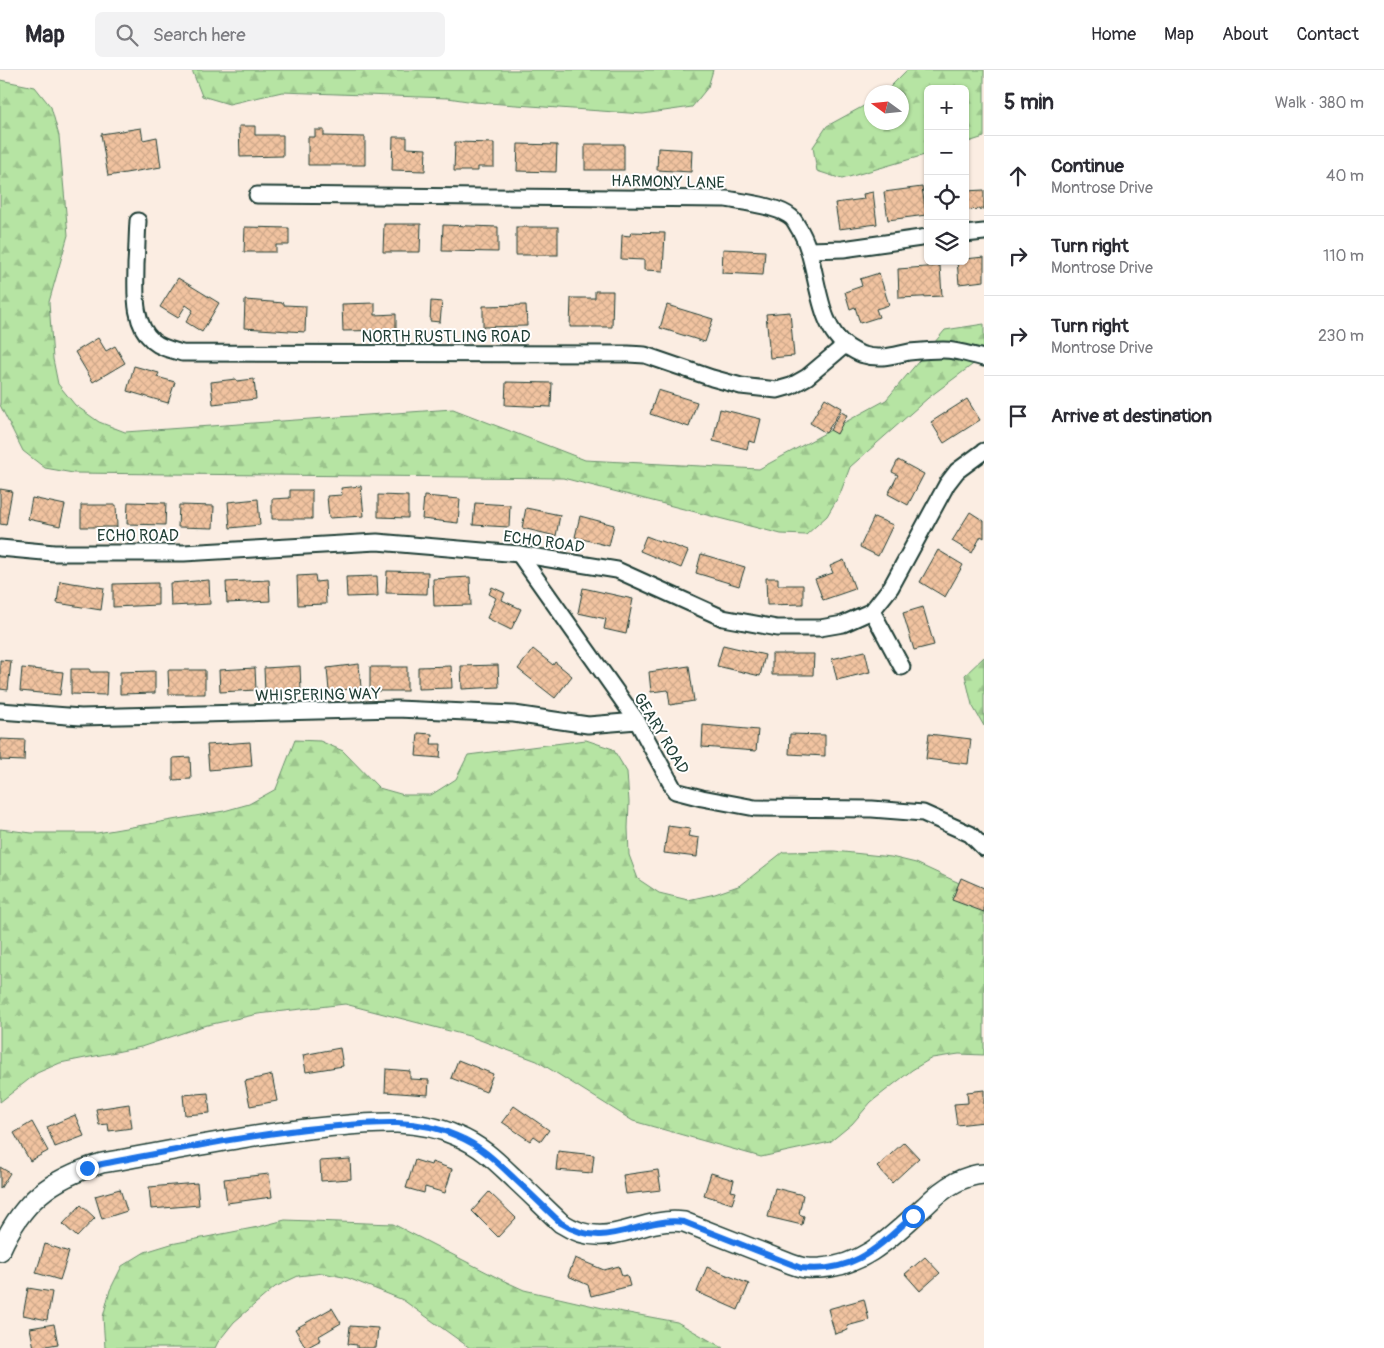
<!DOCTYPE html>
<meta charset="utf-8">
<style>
:root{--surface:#fff;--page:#f2f2f3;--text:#2b2b33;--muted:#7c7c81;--line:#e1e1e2}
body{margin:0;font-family:Pangolin,sans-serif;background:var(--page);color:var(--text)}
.controls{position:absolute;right:15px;top:15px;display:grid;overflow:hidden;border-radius:8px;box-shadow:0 1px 4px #0004}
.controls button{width:45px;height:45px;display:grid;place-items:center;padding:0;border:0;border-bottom:1px solid var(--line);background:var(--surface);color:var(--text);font:25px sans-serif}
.compass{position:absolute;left:864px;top:15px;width:45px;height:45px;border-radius:50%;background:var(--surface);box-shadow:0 1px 4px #0004;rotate:285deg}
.stop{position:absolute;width:15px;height:15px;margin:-11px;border:4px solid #1a73e8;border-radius:50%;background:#fff}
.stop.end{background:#1a73e8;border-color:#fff;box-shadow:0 1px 5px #0008}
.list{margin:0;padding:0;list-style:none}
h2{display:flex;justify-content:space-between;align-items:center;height:65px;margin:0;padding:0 20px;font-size:21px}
h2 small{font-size:16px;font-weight:400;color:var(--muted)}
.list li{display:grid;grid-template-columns:32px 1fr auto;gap:15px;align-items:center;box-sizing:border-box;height:80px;padding:0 20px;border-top:1px solid var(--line)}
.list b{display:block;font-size:19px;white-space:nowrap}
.list p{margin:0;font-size:16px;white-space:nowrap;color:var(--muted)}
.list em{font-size:16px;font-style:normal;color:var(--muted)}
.icon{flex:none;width:28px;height:28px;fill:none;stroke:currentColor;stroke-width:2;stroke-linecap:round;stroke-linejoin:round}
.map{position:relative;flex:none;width:984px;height:1278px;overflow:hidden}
header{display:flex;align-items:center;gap:30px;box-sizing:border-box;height:70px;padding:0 25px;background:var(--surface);border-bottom:1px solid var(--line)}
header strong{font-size:24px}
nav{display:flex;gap:28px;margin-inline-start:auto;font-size:18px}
.search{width:350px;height:45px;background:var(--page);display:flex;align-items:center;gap:12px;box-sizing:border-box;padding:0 18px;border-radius:8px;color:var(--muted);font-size:19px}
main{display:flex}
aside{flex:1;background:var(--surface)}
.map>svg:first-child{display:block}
</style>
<header>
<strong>Map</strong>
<div class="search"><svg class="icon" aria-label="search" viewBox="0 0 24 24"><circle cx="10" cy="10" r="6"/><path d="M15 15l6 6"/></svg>Search here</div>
<nav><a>Home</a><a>Map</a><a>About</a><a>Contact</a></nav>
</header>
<main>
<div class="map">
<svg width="984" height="1278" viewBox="0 0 984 1278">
<defs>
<pattern id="forest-firs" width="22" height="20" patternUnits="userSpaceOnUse" patternTransform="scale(1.25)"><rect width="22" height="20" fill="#b6e4a3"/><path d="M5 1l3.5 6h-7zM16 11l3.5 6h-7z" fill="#9cc48d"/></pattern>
<pattern id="building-cross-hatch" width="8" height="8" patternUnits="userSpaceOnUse" patternTransform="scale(1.25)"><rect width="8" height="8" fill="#f1c3a0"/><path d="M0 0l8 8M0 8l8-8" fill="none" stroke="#cea88a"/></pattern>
</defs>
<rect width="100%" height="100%" fill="#fbede2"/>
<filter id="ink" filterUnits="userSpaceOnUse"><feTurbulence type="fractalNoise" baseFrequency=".02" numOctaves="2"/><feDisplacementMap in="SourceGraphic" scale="10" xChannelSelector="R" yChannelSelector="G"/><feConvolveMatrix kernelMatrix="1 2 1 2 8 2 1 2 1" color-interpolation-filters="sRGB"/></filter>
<g filter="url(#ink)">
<g fill="url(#forest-firs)" stroke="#6a906c">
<polygon points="192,0 713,0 708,17 692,37 643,44 474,32 448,28 282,22 229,34 202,26"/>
<polygon points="907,0 984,0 984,67 965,73 965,19 928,19 928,84 842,109 817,101 813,77 827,56 871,32 872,52 902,52 902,22 885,22"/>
<polygon points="0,10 35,17 51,37 59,66 68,165 49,232 53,289 58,314 75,335 99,352 125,362 453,339 585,390 759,399 886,330 945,260 984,254 984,286 928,328 850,397 840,424 827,446 806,465 781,464 563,408 73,403 45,398 23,381 0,335"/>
<polygon points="984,587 984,656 972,635 965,605"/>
<polygon points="295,670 320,671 343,681 379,718 404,725 431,725 456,709 468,685 586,670 613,679 627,702 629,732 628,758 629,785 638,809 659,823 688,830 715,824 741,815 783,782 834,781 891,787 916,793 970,818 984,828 984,985 959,984 932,988 912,1000 871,1032 852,1054 830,1072 761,1087 633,1051 537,991 469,966 345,934 258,944 203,956 141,977 60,993 37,1003 0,1032 0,759 32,763 97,763 224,741 249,734 276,719"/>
<polygon points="285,1150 393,1154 500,1209 524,1220 607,1239 677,1252 723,1278 470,1278 403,1230 348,1208 323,1203 298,1206 275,1217 234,1252 218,1272 215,1278 105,1278 103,1247 110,1220 122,1196 145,1182 171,1174 258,1157"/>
</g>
<g fill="url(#building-cross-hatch)" stroke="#1f3d34">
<polygon points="239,56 255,56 255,65 283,65 283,86 240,87"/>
<polygon points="141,58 143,70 157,67 161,97 108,106 101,64"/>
<polygon points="315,60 324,60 324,66 365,67 365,95 308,95 308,67 315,67"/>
<polygon points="393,67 407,67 407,78 426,79 425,101 392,100"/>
<polygon points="455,72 494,73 494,97 478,97 478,101 454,101"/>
<polygon points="518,74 557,75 556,102 517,101"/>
<rect x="585" y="74" width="39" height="26"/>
<polygon points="658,78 692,80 691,102 657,100"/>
<polygon points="922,117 926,145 888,150 884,122"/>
<polygon points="984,120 984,139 965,140 965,121"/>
<polygon points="873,122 877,154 839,159 835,133 864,129 863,124"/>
<polygon points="384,154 421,154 420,182 383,182"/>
<polygon points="443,155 498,157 498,182 442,181"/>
<polygon points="245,157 289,158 289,175 276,175 276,182 244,182"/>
<rect x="516" y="157" width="42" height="28"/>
<polygon points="631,162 665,163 663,201 644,200 644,190 621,189 622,165 630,166"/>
<polygon points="723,179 765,181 763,205 722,203"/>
<polygon points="984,187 984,211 959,214 957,191 965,191 965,189"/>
<polygon points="940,196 942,226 899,228 898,199"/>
<polygon points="879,203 889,235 876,239 879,247 860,253 855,237 850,239 845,222 862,216 860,209"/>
<polygon points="178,208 219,233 202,262 186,252 193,240 186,235 178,248 160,237"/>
<polygon points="595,221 613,221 612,257 570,257 571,228 595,228"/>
<polygon points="245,230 284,233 284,235 306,236 305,262 244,258"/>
<polygon points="431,231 442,232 440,252 430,251"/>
<polygon points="375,233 375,245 396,244 396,260 343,261 342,234"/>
<polygon points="526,235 527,256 483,257 483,236"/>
<polygon points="667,235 713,249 705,272 660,258"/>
<polygon points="790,242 794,286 770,288 766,244"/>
<polygon points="98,268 106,281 115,276 125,293 93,312 75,282"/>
<polygon points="134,296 159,303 157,307 175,312 168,333 127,321"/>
<polygon points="236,309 237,311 254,309 256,329 213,334 211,312"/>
<polygon points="506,312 552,313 551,337 505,335"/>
<polygon points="658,320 697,332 689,357 650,344"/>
<polygon points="825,328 842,338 826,363 810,353"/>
<polygon points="967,329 980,350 944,373 931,352"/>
<polygon points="720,339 761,349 755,373 749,371 747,379 713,371"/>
<polygon points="841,342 847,345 837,364 830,360"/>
<polygon points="898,390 924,404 908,435 888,424 898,405 892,402"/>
<polygon points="361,416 364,446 329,448 327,426 342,425 341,418"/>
<polygon points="0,419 12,421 6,455 0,454"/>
<polygon points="290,420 312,420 312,449 272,449 272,429 290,428"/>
<polygon points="378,425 408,426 408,448 378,447"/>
<polygon points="424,426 460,429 458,453 422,449"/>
<polygon points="32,428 65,435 60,456 28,449"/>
<polygon points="258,429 260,455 230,458 228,432"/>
<polygon points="128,432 166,433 165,455 127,454"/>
<polygon points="475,433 510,435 509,457 473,455"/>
<polygon points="81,435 116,435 117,457 81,457"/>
<polygon points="179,435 214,436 213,458 178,457"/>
<polygon points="526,438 560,445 556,466 522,458"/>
<polygon points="970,442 984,451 984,468 981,466 972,483 952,471"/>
<polygon points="580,446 614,455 609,476 575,467"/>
<polygon points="874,447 893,455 878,486 860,477"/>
<polygon points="646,466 659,471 659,470 688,481 681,498 640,481"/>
<polygon points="938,480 963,495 945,527 920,512"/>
<polygon points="701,484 745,497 739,516 696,503"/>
<polygon points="844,490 855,519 823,530 815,509 833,503 830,496"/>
<polygon points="387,501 428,502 427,524 386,523"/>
<polygon points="315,505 316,512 325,511 326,534 298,535 297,506"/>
<polygon points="377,506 378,526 347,527 346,507"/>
<polygon points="470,507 471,535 434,536 433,509"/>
<polygon points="766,508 778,508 778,515 803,515 803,534 767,535"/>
<polygon points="209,510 210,534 171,536 170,513"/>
<polygon points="269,510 270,531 227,533 226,512"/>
<polygon points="60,511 104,518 101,540 57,533"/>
<polygon points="158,513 158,535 113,537 113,514"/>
<polygon points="492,517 505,523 502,530 521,539 511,560 487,548 496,528 489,524"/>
<polygon points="583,518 633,529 626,564 604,559 606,549 578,543"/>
<polygon points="923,537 934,575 914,580 903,543"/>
<polygon points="723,575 765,585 760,606 717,596"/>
<polygon points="533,579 553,595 555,592 572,606 555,628 518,599"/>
<polygon points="865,581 870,602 837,610 832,589"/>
<polygon points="772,584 814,584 813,605 772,605"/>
<polygon points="0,590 11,591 8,620 0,619"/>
<polygon points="359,594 361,618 329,621 327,598"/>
<polygon points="498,595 499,617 462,619 461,596"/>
<polygon points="300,596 301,621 265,622 264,598"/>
<polygon points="451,596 452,618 418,619 418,597"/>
<polygon points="689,596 694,631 670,635 668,620 651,622 649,602"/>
<rect x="370" y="597" width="37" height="24"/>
<polygon points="22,598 63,602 60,625 20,621"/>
<polygon points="255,598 256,620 220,622 219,600"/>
<polygon points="71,599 90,599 90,602 107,602 106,625 71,624"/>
<polygon points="168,600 205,600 205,624 169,624"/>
<polygon points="155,601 155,623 120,624 120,602"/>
<polygon points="703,655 758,660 756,681 702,677"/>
<polygon points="418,663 432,664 431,674 441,674 440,688 416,686"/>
<polygon points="790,664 825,665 825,686 789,684"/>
<polygon points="929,664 971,669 968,694 926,689"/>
<polygon points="0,669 25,670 24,691 0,690"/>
<polygon points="250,672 252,696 209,700 207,675"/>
<polygon points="190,687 191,709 173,710 173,688"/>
<polygon points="668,756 690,759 688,766 699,768 697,787 664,783"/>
<polygon points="961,808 984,818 984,842 952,830"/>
<polygon points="340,978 343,996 306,1002 303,985"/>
<polygon points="458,990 493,1004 486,1022 451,1008"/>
<polygon points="386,999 410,1001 410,1009 429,1010 428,1025 385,1022"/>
<polygon points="272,1005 277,1031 250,1036 245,1011"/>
<polygon points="984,1020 984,1052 957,1055 954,1034 968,1033 967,1022"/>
<polygon points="208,1023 210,1043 185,1045 183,1025"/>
<polygon points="129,1034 132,1058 109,1061 108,1054 99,1055 96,1039"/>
<polygon points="514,1036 549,1060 541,1071 534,1066 530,1071 502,1052"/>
<polygon points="75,1045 84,1066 55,1077 47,1057"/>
<polygon points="32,1052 48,1081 30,1091 14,1063"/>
<polygon points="904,1072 919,1088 892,1113 877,1097"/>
<polygon points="558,1081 594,1085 592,1103 556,1100"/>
<polygon points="350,1089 351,1109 321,1111 320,1091"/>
<polygon points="415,1090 431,1095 432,1092 452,1099 445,1123 425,1117 424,1123 406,1118"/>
<polygon points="0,1097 10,1103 0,1119"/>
<polygon points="658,1100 661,1120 626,1124 623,1105"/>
<polygon points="711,1103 734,1110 731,1121 736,1122 732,1134 704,1125"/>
<polygon points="269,1104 272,1127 227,1133 224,1109"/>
<polygon points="197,1113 199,1135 151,1139 149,1117"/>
<polygon points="775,1118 803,1125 799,1144 804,1146 802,1155 768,1147"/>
<polygon points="120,1119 127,1141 102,1149 95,1126"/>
<polygon points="489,1122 516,1148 498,1167 472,1141"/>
<polygon points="81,1135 95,1148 77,1167 63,1154"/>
<polygon points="45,1174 69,1182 60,1210 36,1203"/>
<polygon points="925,1187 940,1203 920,1221 905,1204"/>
<polygon points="575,1188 604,1200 619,1196 622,1206 627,1205 630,1216 591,1226 588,1215 568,1206"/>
<polygon points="707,1197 749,1214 738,1240 697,1222"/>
<polygon points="28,1218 52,1222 47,1250 23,1245"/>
<polygon points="864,1229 869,1250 847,1256 848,1260 835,1264 828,1239"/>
<polygon points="332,1238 341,1253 319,1266 321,1270 306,1278 295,1259"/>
<polygon points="54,1254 58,1274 34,1278 30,1258"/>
<polygon points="350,1256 378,1258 376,1278 357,1278 357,1275 348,1274"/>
</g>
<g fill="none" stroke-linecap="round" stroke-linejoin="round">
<defs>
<g id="minor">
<path d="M257,125l469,4c17,3 53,7 65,18 3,2 5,7 7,10 22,32 15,98 50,120 5,3 11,7 16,8 16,5 30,0 45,-3 11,-1 23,-2 34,-2 14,0 28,5 41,8"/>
<path d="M138,151c-1,15 -1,29 -2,43 0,26 -4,59 17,77 8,7 19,9 29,12l446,1 17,1 67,23 29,8 36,4 14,-4 16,-9 38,-32"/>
<polyline points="965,164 984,162"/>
<polyline points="809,180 843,179 928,167"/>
<polyline points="0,478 54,483 184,483 377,472 519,484 617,500 723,548 777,558 820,558 843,554 872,541 891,517 947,414 957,401 984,381"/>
<polyline points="519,484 637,651 675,721 702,728 755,738 872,739 923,743 970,764 984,778"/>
<polyline points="872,541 902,597"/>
<polyline points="0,641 81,647 397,639 514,644 588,655 637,651"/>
</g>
<path id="tertiary" d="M0,1181c22,-50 50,-72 102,-88 75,-13 149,-29 224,-36 44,-4 90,-10 131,9 25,10 41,27 60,45 15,14 29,28 44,42 48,31 76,-7 123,-1l102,40c5,2 10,4 15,5 6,2 12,1 19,1 45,-2 73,-33 105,-62 16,-16 36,-31 59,-32"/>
</defs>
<use href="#minor" stroke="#1f3d34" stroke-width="19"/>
<use href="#tertiary" stroke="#1f3d34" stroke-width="22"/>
<use href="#minor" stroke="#fff" stroke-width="15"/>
<use href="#tertiary" stroke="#fff" stroke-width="19"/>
</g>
</g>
<g fill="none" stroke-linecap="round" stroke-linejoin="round" filter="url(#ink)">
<path stroke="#1a73e8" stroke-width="6" d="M87,1098l15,-4c75,-14 149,-30 224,-37 44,-4 90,-10 131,9 25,10 41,27 60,45 15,14 29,28 44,42 47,30 77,-7 123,-1l117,46c52,6 76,-20 112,-52"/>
</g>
<g text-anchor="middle" stroke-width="4" stroke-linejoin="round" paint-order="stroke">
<g font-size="16" fill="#1f3d34" stroke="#fff">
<text transform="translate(668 111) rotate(1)" y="6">HARMONY LANE</text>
<text x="446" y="272">NORTH RUSTLING ROAD</text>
<text x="138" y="471">ECHO ROAD</text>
<text transform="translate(544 471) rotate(8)" y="6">ECHO ROAD</text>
<text transform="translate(318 624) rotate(-1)" y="6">WHISPERING WAY</text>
<text transform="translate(662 663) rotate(59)" y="6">GEARY ROAD</text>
</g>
</g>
</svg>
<div class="controls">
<button>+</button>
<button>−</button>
<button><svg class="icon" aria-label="locate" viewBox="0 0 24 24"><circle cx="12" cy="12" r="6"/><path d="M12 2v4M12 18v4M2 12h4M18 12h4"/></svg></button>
<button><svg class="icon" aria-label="layers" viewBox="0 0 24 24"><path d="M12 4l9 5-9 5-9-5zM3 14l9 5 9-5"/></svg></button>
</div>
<svg class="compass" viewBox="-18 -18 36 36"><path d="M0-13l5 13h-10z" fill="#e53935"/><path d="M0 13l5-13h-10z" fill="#7c7c81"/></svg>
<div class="stop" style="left:913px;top:1146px"></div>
<div class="stop end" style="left:87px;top:1098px"></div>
</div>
<aside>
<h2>5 min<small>Walk · 380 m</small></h2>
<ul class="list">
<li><svg class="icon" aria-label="ahead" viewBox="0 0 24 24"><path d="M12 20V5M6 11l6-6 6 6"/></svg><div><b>Continue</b><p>Montrose Drive</p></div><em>40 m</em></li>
<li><svg class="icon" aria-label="right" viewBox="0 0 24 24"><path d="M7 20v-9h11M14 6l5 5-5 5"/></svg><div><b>Turn right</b><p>Montrose Drive</p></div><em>110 m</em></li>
<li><svg class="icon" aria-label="right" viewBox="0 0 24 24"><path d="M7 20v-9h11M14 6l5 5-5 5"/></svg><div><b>Turn right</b><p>Montrose Drive</p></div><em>230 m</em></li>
<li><svg class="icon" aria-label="arrive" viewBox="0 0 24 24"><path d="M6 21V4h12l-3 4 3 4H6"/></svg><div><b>Arrive at destination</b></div></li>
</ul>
</aside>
</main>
